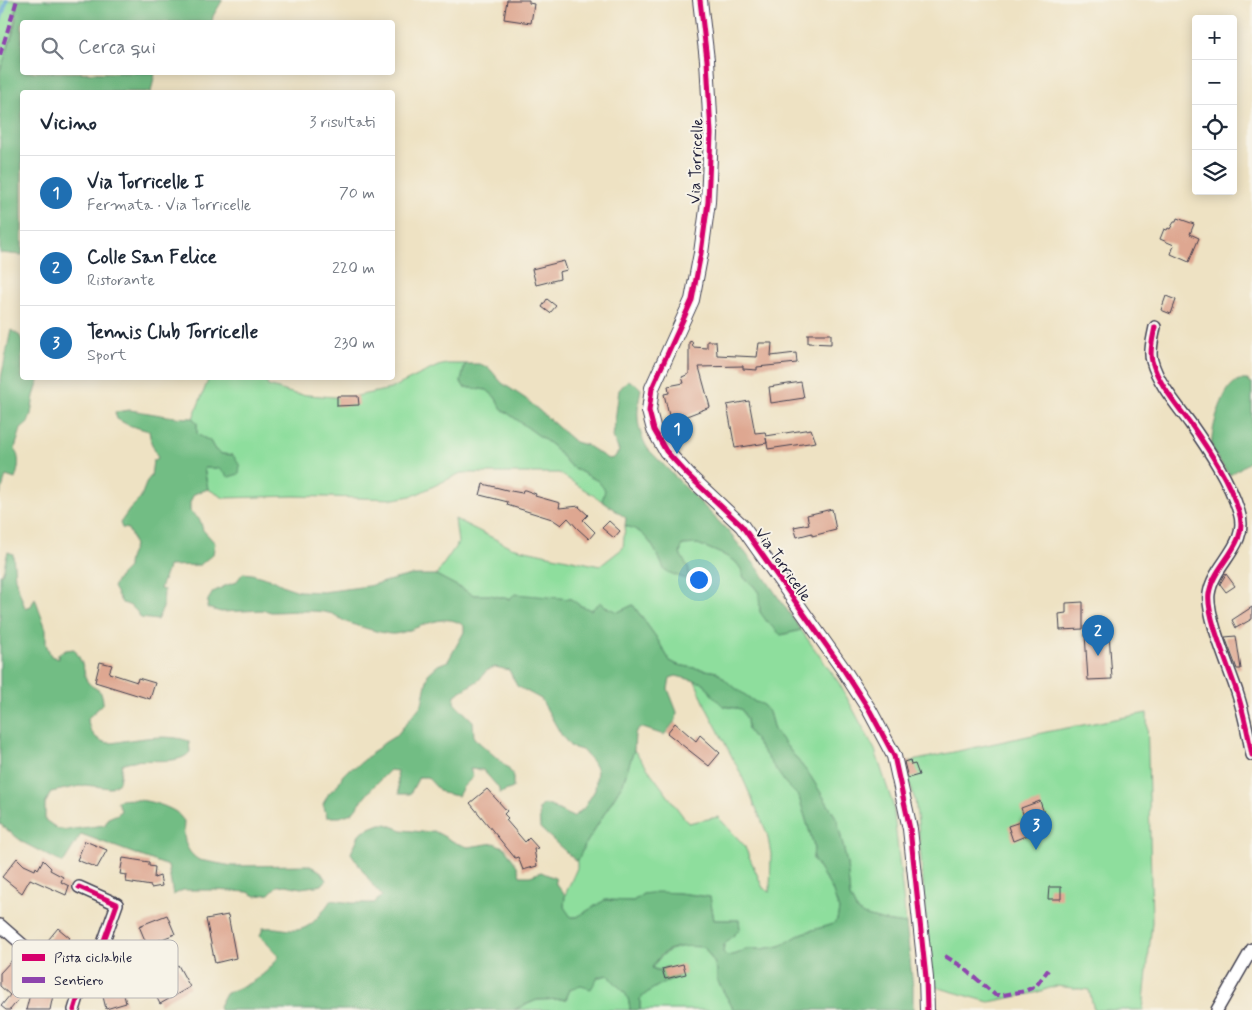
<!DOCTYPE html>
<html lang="it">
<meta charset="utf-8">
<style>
:root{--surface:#fff;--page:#f2f2f3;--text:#1f2937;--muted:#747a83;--line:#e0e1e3;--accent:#1f6fb2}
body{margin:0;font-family:Mynerve,sans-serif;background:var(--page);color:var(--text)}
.controls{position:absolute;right:15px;top:15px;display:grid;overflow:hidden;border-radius:5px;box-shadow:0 2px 12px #0003}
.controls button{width:45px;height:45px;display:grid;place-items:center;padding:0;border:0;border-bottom:1px solid var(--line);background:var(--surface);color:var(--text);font:25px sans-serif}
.you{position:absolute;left:698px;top:579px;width:18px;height:18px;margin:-12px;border:4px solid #fff;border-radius:50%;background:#1a73e8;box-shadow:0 0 0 8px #1a73e833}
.badge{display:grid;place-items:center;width:32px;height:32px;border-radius:50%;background:var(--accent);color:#fff;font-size:16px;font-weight:700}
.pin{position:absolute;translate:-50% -41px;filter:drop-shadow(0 1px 2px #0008)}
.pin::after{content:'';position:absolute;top:26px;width:18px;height:15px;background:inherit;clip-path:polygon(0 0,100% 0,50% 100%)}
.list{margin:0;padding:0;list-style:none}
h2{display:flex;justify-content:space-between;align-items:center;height:65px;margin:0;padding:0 20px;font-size:21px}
h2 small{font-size:16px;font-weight:400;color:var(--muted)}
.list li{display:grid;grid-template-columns:32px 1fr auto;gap:15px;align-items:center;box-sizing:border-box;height:75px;padding:0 20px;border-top:1px solid var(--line)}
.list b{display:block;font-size:19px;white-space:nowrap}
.list p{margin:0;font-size:16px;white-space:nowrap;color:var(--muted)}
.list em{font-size:16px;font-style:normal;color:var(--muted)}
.icon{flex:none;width:28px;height:28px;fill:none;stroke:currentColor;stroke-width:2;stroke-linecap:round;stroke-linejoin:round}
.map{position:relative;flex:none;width:1252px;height:1010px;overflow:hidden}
.search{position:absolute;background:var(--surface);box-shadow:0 2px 12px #0003;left:20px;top:20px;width:375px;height:55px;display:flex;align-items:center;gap:12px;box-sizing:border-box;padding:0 18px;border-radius:5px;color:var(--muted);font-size:19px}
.panel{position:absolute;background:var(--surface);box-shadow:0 2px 12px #0003;left:20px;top:90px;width:375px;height:290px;border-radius:5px}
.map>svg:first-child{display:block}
</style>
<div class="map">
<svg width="1252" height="1010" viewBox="0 0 1252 1010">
<rect width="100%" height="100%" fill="#f7f3e8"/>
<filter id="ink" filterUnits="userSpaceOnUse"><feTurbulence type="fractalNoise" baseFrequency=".02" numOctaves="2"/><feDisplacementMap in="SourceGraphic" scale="10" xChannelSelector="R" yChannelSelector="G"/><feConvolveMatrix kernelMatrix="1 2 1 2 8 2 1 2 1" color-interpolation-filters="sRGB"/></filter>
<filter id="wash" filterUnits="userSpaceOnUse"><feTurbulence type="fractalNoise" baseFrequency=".0096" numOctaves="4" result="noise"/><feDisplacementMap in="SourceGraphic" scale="20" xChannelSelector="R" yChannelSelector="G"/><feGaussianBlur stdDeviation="1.12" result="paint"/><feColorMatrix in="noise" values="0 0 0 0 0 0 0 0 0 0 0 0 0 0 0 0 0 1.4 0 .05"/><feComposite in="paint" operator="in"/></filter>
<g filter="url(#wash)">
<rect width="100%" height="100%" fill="#eee2c3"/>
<g fill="#8ede9d" stroke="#58806c">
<path d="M0,0h16c0,25 -7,47 -16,71z"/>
<polygon points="447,364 465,364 461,382 464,387 487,390 495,397 502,409 553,446 570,466 598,481 606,490 602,501 559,473 461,473 415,495 395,499 294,496 224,498 208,489 204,468 219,468 233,455 222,454 215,450 210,441 200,436 197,433 197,423 193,418 209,378 264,378 268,386 295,394 347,398 390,389 438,366"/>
<path d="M455,519l56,28 89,19 23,-18 2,-22c23,4 31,26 40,45l23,-2 -8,-15 2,-9 16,-1 26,11 12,7 5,7 3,9 9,7 6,8 1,19 21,23 20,-5 38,53 36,67 18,55 13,119 -22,-3 -21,-6 -7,-6 -6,-12 -3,-33 -10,-45 -26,-42 -37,-47 -5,-18 -7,-8 -7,-2 -24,-17 -14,-13 -39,-7 -8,-4 -14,-24 -23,-32 -15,7 -12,-6 -15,4 -12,-5 -8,-6h-62l-19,-4h-16l-38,-20 22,-32z"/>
<polygon points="695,681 704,683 712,695 723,706 741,709 747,719 748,730 786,783 799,797 814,846 813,859 832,889 839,910 837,920 833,924 803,933 780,946 762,949 746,949 737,954 727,956 723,952 724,945 740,929 739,920 714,920 710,897 679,893 643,894 633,901 605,900 577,917 570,917 564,907 565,895 577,868 577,862 584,847 623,783 634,750 688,823 718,817 744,845 763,888 770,892 771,854 767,833 740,772 707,709"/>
<polygon points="1147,713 1152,922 1143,1010 1094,1010 1089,990 1056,986 1035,993 989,1002 932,986 918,824 915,800 903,763 1051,731"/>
<path d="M686,946l18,1 10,15 3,9v9l17,30h-94v-11c11,-11 25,-17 39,-23l-27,-8c10,-15 16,-19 34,-22z"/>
<path d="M609,975c9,15 20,14 21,35h-116l23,-10 29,-1 4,-9c14,-5 25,-13 39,-15z"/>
</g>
<g fill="#72bd84" stroke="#4a7060">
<polygon points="16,0 222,0 222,1 213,16 212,22 22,22 22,72 155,73 151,92 22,92 22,255 0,253 0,71 13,33 16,19"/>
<path d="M11,330l9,6 2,6v36h18l-6,18 -3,18 -3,9 -7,6 -6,19c5,12 4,19 0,31l-9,-3 -6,19v-112z"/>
<path d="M465,364h15l9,4 13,15 24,16 49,43 11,3 22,14 6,-1 5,-7 -6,-14 6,-47 9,-10 9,5 4,4c-5,23 -5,40 7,60l79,81 33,41 41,59 -20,5 -14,-13 -7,-10 -1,-19 -6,-8 -9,-7 -3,-9 -5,-7 -12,-7 -26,-11 -16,1 -2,9 9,15 -1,11 -23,-9c-9,-19 -17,-41 -40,-45l1,-8 -24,-17 3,-11 -7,-9 -28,-15 -17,-20 -51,-37 -7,-12 -8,-7 -23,-3 -3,-5z"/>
<path d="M1239,380h8l5,3v77l-22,15c-7,-8 -15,-18 -18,-29 -2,-14 9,-48 18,-59 2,-3 6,-5 9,-7z"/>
<path d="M130,410c21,3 42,8 63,8l4,5v10l3,3 10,5 5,9 7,4 11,1 7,11 -1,8 -10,3 -11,-9h-14l4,21 -14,5 -4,8v9l10,9 3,10 12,13 -2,11 -13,11 -32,1c-1,9 -6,14 -8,23l4,1 -1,18 -6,12 -16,-2c-5,-8 -9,-13 -19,-15l-9,-16 6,-10 9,-9c0,-22 13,-13 0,-39l-6,-1 -2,-5 10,-14 10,-10 7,-18 4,-5 2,-15 5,-3 -7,-16 -2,-11 -21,-6 -11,-6 -2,-7z"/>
<path d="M8,552l5,2 2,24 10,30 6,-2 4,-8 11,31v15l5,12 8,3 -1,-5 8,-4 8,-1c4,6 7,11 9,18 2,4 1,8 3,12 6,13 17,5 17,25l-15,14c0,10 5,20 16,24 7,2 13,0 19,-1 21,-3 46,-7 66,0l1,11c-13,16 -50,3 -68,12l-3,18 -9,6 -25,-3 -34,7 -6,12v16l13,9 8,1 39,-5 3,-7 10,-4 3,-4 -4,-9c15,-5 45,2 59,11 3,2 5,6 8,9 -1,15 0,30 15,39l33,6 76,-1 12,6 6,9 -4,5 -21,3 -15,-3 -9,1 -8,8 -13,2 -8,-4 -33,-2h-32l-10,5 -5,-29 -87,-32 -18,29 -39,-20 -24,-19v-250h2c3,-7 3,-14 6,-22z"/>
<path d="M243,573l9,1 21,6 11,6 15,5 24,1 45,-6 43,-11h25l38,20h16l19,4 6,-5 56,5 8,6 12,5 10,-8 5,5 12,5 15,-7 23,32 14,24 8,4 39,7 14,13 24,17 7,2 7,8 5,18 37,47 26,42 10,45 3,33 6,12 7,6 21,6 22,3 7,63v23h-179l-17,-30v-9l-3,-9 -10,-15c-24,-1 -39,-3 -52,21l6,3 8,-4 13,3v6c-14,6 -28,12 -39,23v11h-10c-1,-21 -12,-20 -21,-35l-11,2 -7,12 -10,-3 -11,3 -4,10 -29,1 -24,10h-293l-1,-4 7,-13c22,-8 40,-16 53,-37l-19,-20 3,-8c12,-1 17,1 28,2 19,2 30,-16 40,-30l20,3h23l8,-7 -8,-9 -23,-34 9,-20 5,-3 15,-6h6l16,6 21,2 11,-1 22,12 12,4 26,-4 11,5 12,18 3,10h10l11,-4 14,6 1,6 9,11 -1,12 7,10h6l28,-17 28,1 10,-7 14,-2 22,1 31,4 4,23h25l1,9 -16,16 -1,7 4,4 10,-2 9,-5h16l18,-3 23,-13 30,-9 4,-4 2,-10 -7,-21 -19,-30 1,-13 -15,-49 -13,-13 -38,-54 -1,-11 -6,-10 -18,-3 -11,-11 -8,-12 -28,-7 -6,2 -2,11 9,23 -1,8 -12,15 -24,-8 -5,6 -1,17 -11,33 -39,64 -7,15 -37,-34 -1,-19 5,-5c11,3 19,9 29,13l11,-9 11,-18 2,-20 -5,-9 -10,-11 -11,-3 -9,-11 -21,-37 -24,-13 -8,-16 -14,-3 -9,4 -7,9 -24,15 -1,8 19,18 1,17 33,29 6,8v13l-13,5 -2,-6 -15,-17 -13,-1 3,8 -10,10 -5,9 -16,-3 -15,-16h-8l-9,17h-11l-2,-23 -7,-1 -17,17 -21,26 -12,4h-13l-4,-13 6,-11 8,-7 6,-11 6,-6 8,-3 27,-23 13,-8 25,-31 6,-30 10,-9 10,-4 16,-29v-6c-21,-17 -48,6 -70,8 -8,1 -40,-9 -48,-12 -6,-3 -11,-8 -17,-9 -17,-4 -41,-1 -58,-1l-7,-2 -43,2 -14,-4 1,-8 5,-8 12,-6 11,-4z"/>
</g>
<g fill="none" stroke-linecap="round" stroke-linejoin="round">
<polyline stroke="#5ba2d1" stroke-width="4" points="0,21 7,0"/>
</g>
<g id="blocks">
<g fill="#dea791">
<polygon points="507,0 529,0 529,3 534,4 531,23 504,19"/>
<polygon points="1177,218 1194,224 1190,234 1199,238 1189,262 1171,254 1174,245 1160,239 1164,229 1167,230 1168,228 1170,229 1174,222 1176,222"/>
<polygon points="564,261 567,270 559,272 560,279 536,285 532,269"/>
<polygon points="1166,296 1176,300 1171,314 1161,310"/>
<polygon points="547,299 556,306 550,313 542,307"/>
<polygon points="808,334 831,334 831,344 808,343"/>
<polygon points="692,341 693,347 707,348 707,341 716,341 717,355 757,357 759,343 772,343 771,356 796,353 797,363 757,367 757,370 743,369 743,366 699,367 710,407 684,417 670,420 664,394 669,393 668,386 684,383 682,377 689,374 689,342"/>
<polygon points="801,382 804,398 771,403 769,387"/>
<polygon points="337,396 358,396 359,405 337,406"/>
<polygon points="749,401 755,433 765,432 766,436 811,429 816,442 768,449 766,438 767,443 735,448 727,405"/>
<polygon points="483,484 511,491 522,493 523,490 525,490 536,494 535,496 560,503 559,508 580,506 579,507 588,515 583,520 595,532 589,539 577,528 568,518 561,525 552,519 507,505 508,502 480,495"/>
<polygon points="832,509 836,530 812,536 812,533 797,537 794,527 809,524 807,515"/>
<polygon points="609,521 620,531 614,538 602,528"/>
<polygon points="1226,574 1235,586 1226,592 1220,584"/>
<polygon points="1083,602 1083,629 1060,630 1059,614 1066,613 1066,603"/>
<polygon points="1252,607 1252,619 1236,628 1232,620"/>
<polygon points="1109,632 1112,679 1088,680 1085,634"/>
<polygon points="1236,636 1241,669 1237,669 1225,637"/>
<polygon points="100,662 112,665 109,673 137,682 138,678 155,683 150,699 95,682"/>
<polygon points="675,723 696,741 700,735 720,753 709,766 667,733"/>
<polygon points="910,760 911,765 915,764 919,775 908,778 904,762"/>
<polygon points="487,789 507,811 504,814 508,818 506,820 525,842 529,838 538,848 534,849 537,866 523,870 518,857 515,858 470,803"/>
<polygon points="1040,801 1047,822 1028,828 1021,808"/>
<polygon points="1023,821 1028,835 1013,841 1008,826"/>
<polygon points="85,841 107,850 97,868 77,860"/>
<polygon points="17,858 24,865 35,870 36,867 38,869 43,860 51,868 50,870 63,877 61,882 69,886 66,895 30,879 22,893 2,877"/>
<polygon points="123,858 149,862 149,866 155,867 154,878 160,876 162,886 151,888 151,886 126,882 127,875 120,874"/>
<polygon points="1049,887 1061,887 1061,899 1048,899"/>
<polygon points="167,915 175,934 147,945 139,926"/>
<polygon points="228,915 236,958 215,963 206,919"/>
<polygon points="58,928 70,938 68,940 74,945 61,960 44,945"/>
<polygon points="12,960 28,974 17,987 27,989 10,1010 6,1010 1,1006 10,995 0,986 0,973"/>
<polygon points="683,964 686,974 665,979 662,969"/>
<polygon points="178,965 190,987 160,1004 149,982"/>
<polygon points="119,975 126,1003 106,1009 99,980"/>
<polygon points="31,990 53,995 50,1010 26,1010"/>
</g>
</g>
</g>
<g filter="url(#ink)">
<use href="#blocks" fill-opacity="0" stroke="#413f4f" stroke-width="1"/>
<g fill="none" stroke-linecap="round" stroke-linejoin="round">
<defs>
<g id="minor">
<path d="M1155,327c-2,10 -6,25 -3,34 6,22 24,43 38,62 19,27 39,57 49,89 11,33 -26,52 -30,82 -3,21 21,76 28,98 7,21 11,42 15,63"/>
<polyline points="0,925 79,994"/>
<polyline points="74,1010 79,994 88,985 117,904 79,887"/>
<polyline points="1217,1010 1252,949"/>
</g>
<polyline id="tertiary" points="700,0 707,60 711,134 708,202 701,253 692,300 652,388 649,411 654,430 666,451 688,475 742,526 843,669 870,711 894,756 910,829 926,978 927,1010"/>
</defs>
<use href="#minor" stroke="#413f4f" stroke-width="14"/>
<use href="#tertiary" stroke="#413f4f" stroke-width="16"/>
<use href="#minor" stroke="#fff" stroke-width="11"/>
<use href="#tertiary" stroke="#fff" stroke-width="14"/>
<g stroke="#8e44ad" stroke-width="4" stroke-dasharray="8 4" stroke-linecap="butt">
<polyline points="0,55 17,0"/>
<polyline points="945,956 963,967 995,995 1003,995 1025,991 1036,986 1048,970"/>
</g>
<defs>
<g id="cycleway">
<polyline points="700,0 707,60 711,134 708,202 701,253 692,300 652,388 649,411 654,430 666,451 688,475 742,526 843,669 870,711 894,756 910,829 926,978 927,1010"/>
<path d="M1155,327c-2,10 -6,25 -3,34 6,22 24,43 38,62 19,27 39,57 49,89 11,33 -26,52 -30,82 -3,21 21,76 28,98 7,21 11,42 15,63"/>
<polyline points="74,1010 79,994 88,985 117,904 79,887"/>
</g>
</defs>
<use href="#cycleway" stroke="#f7f3e8" stroke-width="8"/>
<use href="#cycleway" stroke="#d6006c" stroke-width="5"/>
</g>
</g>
<g text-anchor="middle" stroke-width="4" stroke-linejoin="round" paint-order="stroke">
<g font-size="16" fill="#22223b" stroke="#f7f3e8">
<text transform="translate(695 161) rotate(-88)" y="6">Via Torricelle</text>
<text transform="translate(784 564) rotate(55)" y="6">Via Torricelle</text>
</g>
</g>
<rect x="12" y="940" width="166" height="58" rx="8" fill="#f7f3e8" stroke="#b7b4b4" stroke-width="1"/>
<rect x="22" y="954" width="23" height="7" fill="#d6006c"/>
<rect x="22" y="977" width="23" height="6" fill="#8e44ad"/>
<g font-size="14" fill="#22223b">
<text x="54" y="962">Pista ciclabile</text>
<text x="54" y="985">Sentiero</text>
</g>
</svg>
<div class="controls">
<button>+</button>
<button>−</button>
<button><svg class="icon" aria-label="locate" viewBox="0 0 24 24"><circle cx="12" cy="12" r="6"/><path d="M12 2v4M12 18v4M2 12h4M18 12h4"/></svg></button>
<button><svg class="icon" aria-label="layers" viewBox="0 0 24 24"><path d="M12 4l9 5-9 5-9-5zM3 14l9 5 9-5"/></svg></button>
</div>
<div class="you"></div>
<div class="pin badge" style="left:677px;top:454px">1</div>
<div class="pin badge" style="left:1098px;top:656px">2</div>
<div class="pin badge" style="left:1036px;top:850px">3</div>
<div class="search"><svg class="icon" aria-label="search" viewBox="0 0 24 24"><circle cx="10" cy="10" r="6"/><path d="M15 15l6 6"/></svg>Cerca qui</div>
<section class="panel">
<h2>Vicino<small>3 risultati</small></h2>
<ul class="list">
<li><span class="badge">1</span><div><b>Via Torricelle I</b><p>Fermata · Via Torricelle</p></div><em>70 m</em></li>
<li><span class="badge">2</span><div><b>Colle San Felice</b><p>Ristorante</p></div><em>220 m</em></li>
<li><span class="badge">3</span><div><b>Tennis Club Torricelle</b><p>Sport</p></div><em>230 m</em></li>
</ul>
</section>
</div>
